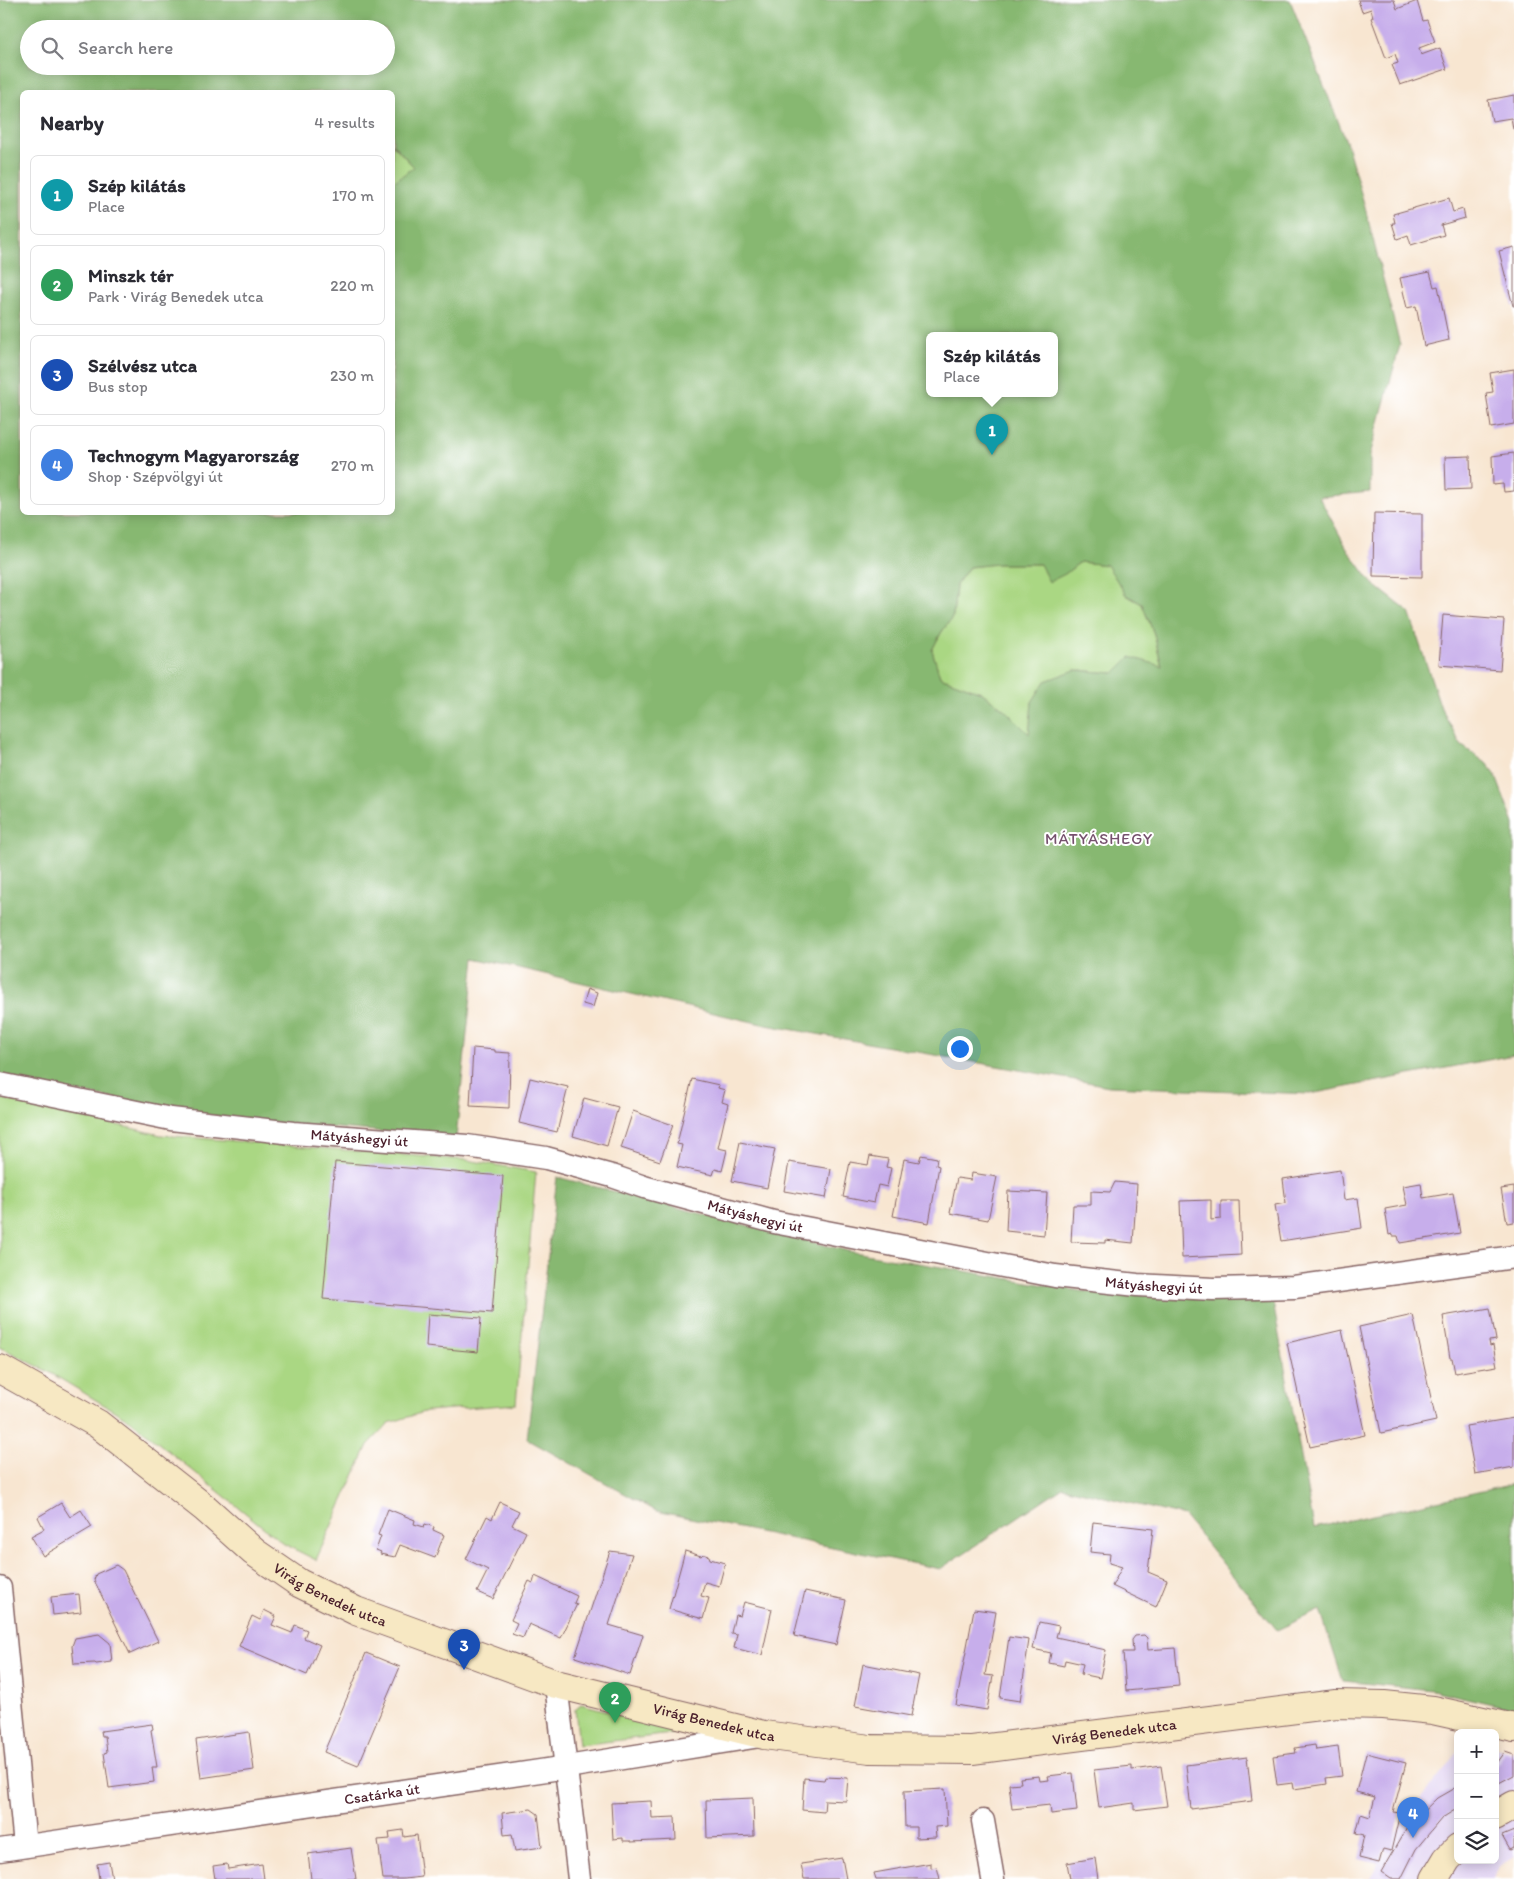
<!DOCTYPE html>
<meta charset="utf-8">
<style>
:root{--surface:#fff;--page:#f7f7f7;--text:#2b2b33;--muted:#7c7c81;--line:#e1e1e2;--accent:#b5179e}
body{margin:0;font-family:Itim,sans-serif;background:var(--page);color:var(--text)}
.controls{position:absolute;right:15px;bottom:15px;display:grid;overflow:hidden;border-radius:8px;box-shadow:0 2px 12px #0003}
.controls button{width:45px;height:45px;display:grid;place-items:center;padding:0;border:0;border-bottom:1px solid var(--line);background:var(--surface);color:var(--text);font:25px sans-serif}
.you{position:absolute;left:959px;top:1048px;width:18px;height:18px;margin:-12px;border:4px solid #fff;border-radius:50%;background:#1a73e8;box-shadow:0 0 0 8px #1a73e833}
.badge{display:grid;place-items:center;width:32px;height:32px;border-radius:50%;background:var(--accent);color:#fff;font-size:16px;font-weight:700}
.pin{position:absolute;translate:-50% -41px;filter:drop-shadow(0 1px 2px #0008)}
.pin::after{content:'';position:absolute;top:26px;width:18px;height:15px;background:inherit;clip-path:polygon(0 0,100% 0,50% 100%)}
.popup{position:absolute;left:926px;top:332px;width:132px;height:65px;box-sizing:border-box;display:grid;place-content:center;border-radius:8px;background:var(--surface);filter:drop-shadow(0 1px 4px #0005);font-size:16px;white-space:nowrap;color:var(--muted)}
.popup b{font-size:19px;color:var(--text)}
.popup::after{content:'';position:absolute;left:50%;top:100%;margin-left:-10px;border:10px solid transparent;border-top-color:var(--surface)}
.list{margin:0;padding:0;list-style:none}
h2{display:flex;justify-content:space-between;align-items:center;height:65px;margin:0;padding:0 20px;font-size:21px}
h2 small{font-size:16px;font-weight:400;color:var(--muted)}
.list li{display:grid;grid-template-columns:32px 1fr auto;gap:15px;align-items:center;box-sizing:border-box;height:80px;margin:0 10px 10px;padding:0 10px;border:1px solid var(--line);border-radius:8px}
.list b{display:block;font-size:19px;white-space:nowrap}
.list p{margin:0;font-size:16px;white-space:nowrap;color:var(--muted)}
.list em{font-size:16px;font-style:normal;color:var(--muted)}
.icon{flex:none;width:28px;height:28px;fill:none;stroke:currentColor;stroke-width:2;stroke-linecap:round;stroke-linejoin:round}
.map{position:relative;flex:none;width:1514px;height:1879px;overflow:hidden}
.search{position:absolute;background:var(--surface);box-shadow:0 2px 12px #0003;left:20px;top:20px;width:375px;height:55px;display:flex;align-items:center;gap:12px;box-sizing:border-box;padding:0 18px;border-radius:28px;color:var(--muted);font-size:19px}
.panel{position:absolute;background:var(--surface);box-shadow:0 2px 12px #0003;left:20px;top:90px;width:375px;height:425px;border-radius:8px}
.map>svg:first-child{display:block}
</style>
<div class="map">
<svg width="1514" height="1879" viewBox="0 0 1514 1879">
<rect width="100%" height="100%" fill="#fff"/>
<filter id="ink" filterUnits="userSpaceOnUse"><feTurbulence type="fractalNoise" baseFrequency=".02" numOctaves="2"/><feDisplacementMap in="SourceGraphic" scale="10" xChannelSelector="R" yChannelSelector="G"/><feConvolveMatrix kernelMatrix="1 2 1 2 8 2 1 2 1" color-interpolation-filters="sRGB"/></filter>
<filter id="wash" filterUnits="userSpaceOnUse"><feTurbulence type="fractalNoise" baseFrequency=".0096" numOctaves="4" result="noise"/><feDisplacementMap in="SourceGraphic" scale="20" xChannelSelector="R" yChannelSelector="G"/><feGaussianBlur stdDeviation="1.12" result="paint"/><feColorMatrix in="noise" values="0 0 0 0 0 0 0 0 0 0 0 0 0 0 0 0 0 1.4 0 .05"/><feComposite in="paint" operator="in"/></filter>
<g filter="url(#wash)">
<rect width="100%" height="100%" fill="#f8e6d1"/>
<polygon fill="#e2d4f3" points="1495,1748 1514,1752 1514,1857 1499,1866 1494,1879 1369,1879 1405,1818 1458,1752 1458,1860 1495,1860"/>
<g fill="#aad783" stroke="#7a7b57">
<polygon points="392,144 415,168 393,183 392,183"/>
<polygon points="1080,562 1108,565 1126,595 1142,604 1154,634 1162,667 1114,673 1075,670 1032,702 1030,735 1004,709 981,692 940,677 932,650 941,633 953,616 956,585 969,567 996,564 1040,564 1065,574"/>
<polygon points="0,1098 161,1135 467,1160 536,1172 516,1404 427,1411 389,1423 368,1445 316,1560 284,1544 131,1421 49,1372 0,1347"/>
<polygon points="581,1704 688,1732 579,1745 575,1709"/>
</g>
<g fill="#87b871" stroke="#686c4e" fill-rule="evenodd">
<path d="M0,0h1290l56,141 17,59 37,145 -30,110v37l-51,5 29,53 24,33 37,29 32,96 20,37 25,18 9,11 19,50v231l-204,39 -201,-8 -343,-61 -291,-67 -19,180 -223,-19 -233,-40zM29,29h357v37h-357zM22,92h370l1,52 21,23 -22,16v329h-370zM930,336h124v58h-124zM1080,562l27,3 19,30 16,9 12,30 8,32 -32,-9 -16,16 -39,-3 -30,11 -13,21 -3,32 -25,-25 -23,-17 -41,-15 -8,-27 9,-17 12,-17 3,-31 13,-18 27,-3h44l9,18 16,-8z"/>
<polygon points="557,1177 848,1251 1080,1291 1273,1302 1314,1528 1514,1484 1514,1709 1432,1690 1343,1681 1320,1610 1277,1630 1184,1516 1063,1487 940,1569 656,1511 527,1439"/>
</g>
<g id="blocks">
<g fill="#c7aeeb">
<polygon points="1358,0 1394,0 1397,9 1417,1 1423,21 1427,20 1435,42 1419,48 1421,55 1440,48 1447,69 1400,85 1392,65 1398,63 1395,54 1386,58 1371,18 1373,17 1371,9 1362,12"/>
<polygon points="1514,95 1514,129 1513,129 1511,118 1492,121 1488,100"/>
<polygon points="1449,198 1453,212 1463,209 1465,218 1441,225 1444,235 1411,245 1408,235 1397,239 1392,223 1395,223 1393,214"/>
<polygon points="1514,247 1514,306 1513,306 1499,251"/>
<polygon points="1430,272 1434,287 1438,286 1449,340 1424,346 1416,306 1407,308 1400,278"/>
<polygon points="1514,369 1514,424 1491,428 1486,393 1493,392 1490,373"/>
<polygon points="1514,453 1514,491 1504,492 1503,484 1493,485 1492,456"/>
<polygon points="1470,456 1471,489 1446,490 1445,457"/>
<polygon points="1374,513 1422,514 1422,577 1373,576"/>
<polygon points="1443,615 1504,620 1500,670 1439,665"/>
<polygon points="587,989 597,993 593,1007 583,1004"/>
<polygon points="473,1048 495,1050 495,1052 510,1053 509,1108 470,1106"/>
<polygon points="530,1078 568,1087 557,1132 519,1123"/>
<polygon points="692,1079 719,1085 718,1088 725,1090 722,1102 728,1104 718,1148 727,1150 722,1171 715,1169 713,1175 677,1167 682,1145 677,1144"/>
<polygon points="584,1098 618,1107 607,1146 573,1136"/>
<polygon points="633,1111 673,1125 660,1161 621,1148"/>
<polygon points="740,1142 775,1149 767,1188 732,1181"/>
<polygon points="921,1155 937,1158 936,1165 939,1166 929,1223 893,1216 904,1159 919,1162"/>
<polygon points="870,1156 888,1159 886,1167 891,1168 887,1187 878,1185 874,1203 843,1197 850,1162 868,1165"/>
<polygon points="335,1162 503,1176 492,1313 323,1299"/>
<polygon points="789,1162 831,1169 826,1198 784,1191"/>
<polygon points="1340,1170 1344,1200 1358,1198 1362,1228 1281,1241 1275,1205 1286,1203 1283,1179"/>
<polygon points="972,1173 997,1177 988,1220 950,1213 957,1178 971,1180"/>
<polygon points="1115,1182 1137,1184 1133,1243 1105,1240 1105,1243 1071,1242 1073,1205 1091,1205 1091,1191 1110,1192"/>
<polygon points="1421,1183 1423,1198 1453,1193 1460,1233 1400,1243 1398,1236 1393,1236 1392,1234 1389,1235 1385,1209 1407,1205 1403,1186"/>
<polygon points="1514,1187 1514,1222 1507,1223 1501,1189"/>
<polygon points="1008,1191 1047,1193 1044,1235 1006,1231"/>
<polygon points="1211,1200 1211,1220 1221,1219 1221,1201 1239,1201 1241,1255 1182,1258 1180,1201"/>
<polygon points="1490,1308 1496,1340 1489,1341 1490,1346 1493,1345 1497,1366 1455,1373 1452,1358 1450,1358 1443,1316"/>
<polygon points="428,1314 481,1318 478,1352 426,1347"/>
<polygon points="1413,1315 1436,1421 1381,1433 1359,1327"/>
<polygon points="1342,1330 1365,1435 1310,1447 1287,1343"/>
<polygon points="1514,1418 1514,1467 1475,1474 1466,1426"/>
<polygon points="500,1502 519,1511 512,1525 526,1532 493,1599 477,1592 488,1570 466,1559 487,1516 492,1519"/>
<polygon points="61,1503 70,1517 81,1510 92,1527 43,1556 31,1536 44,1529 38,1517"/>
<polygon points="388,1509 415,1520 414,1524 424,1527 425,1524 434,1527 433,1530 444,1535 435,1558 400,1545 395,1557 380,1554 381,1552 376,1550 381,1536 378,1535"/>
<polygon points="1093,1522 1153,1529 1148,1572 1167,1580 1156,1607 1112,1586 1122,1567 1109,1563 1110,1554 1090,1552"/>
<polygon points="610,1551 632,1554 609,1625 643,1635 630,1675 575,1657"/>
<polygon points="685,1551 701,1556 703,1554 709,1556 710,1559 725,1563 719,1586 705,1582 701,1596 709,1598 703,1619 669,1609"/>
<polygon points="116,1565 123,1570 158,1641 130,1654 94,1580 96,1574"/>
<polygon points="535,1576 577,1596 574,1603 577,1604 561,1638 529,1624 523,1638 512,1634 517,1623 511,1620 529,1581 533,1583"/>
<polygon points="805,1591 846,1600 836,1645 794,1636"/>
<polygon points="79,1594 81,1612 53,1615 51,1597"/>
<polygon points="744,1602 772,1609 762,1655 734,1648 737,1634 731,1633 735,1615 740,1616"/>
<polygon points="974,1609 996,1612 985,1675 993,1676 987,1710 956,1705"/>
<polygon points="264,1610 276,1616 272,1625 292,1633 295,1625 307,1630 304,1638 320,1645 307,1675 239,1646 252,1616 260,1620"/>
<polygon points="1039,1622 1059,1626 1056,1637 1088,1644 1088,1646 1106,1650 1100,1678 1081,1674 1083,1664 1065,1660 1064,1666 1049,1663 1051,1653 1033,1649"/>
<polygon points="99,1634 110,1643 112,1662 96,1664 95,1663 74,1664 72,1646 75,1638"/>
<polygon points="1144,1635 1147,1638 1148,1650 1175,1648 1179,1686 1126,1691 1123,1652 1133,1652 1132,1640 1135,1636"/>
<polygon points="1009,1637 1029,1640 1020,1701 1000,1698"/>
<polygon points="366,1653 400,1667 358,1766 324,1752"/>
<polygon points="863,1664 919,1675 911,1716 855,1706"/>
<polygon points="152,1724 153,1729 151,1730 157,1767 152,1767 154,1782 109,1788 104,1753 107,1752 105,1736 102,1736 101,1731"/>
<polygon points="249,1732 254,1770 201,1778 196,1740"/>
<polygon points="1315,1745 1316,1750 1338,1747 1342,1776 1326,1778 1327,1784 1294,1789 1293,1783 1277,1785 1273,1756 1296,1753 1295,1748"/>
<polygon points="1505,1752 1514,1755 1514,1775 1495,1785 1495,1766"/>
<polygon points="1366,1753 1406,1763 1393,1812 1400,1813 1391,1851 1383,1849 1379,1863 1359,1858 1364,1835 1356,1833 1361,1814 1370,1817 1375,1797 1356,1792"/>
<polygon points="1247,1757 1252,1801 1191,1809 1186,1765"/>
<polygon points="1132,1766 1132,1770 1161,1766 1167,1806 1134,1810 1134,1803 1099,1808 1094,1770"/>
<polygon points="1073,1773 1077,1811 1051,1814 1050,1805 1012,1809 1009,1784 1021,1783 1020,1778 1039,1776 1040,1781 1049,1780 1048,1776"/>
<polygon points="825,1777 848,1778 846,1801 825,1800 824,1812 802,1810 804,1778 824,1780"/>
<polygon points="1458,1786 1458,1808 1442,1818 1416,1849 1401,1879 1391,1879 1381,1872 1407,1827 1437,1798"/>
<polygon points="945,1789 947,1826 935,1827 936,1837 916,1838 916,1827 905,1827 904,1791"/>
<polygon points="753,1798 754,1836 707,1838 706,1800"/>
<polygon points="651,1801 652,1818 675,1817 676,1840 631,1842 631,1841 623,1841 623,1838 613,1839 611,1803"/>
<polygon points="531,1809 538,1814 542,1847 515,1851 512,1834 504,1835 502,1813"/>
<polygon points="403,1830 404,1837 417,1835 422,1877 404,1879 383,1879 378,1840 390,1839 389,1832"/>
<polygon points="1514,1831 1514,1848 1510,1850 1502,1836"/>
<polygon points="351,1848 356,1879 311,1879 308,1854"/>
<polygon points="842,1858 846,1879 804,1879 801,1864"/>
<polygon points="1095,1858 1098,1879 1070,1879 1067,1863"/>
<polygon points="109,1862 112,1879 99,1879 97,1864"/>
<polygon points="931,1863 931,1868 937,1867 940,1879 876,1879 874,1873"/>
<polygon points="227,1864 228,1869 262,1864 264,1879 215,1879 213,1866"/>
</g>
</g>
</g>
<g filter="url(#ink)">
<use href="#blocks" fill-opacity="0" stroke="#876565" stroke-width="1"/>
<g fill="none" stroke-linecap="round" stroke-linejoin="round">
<defs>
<g id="street">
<path id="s1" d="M0,1084l171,35 122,14 174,13 79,12 66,18 32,11 130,35 281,54 82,9 76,4 81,-2 220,-30"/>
<polyline points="0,1588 25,1846"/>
<polyline points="556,1684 579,1879"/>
<polyline points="983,1821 993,1879"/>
<path id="s2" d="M0,1850l567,-83 193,-31"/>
</g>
<g id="secondary">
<path id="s3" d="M0,1369l98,55 108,85 48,43 45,31 57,28 200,73 208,51 106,14 102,1 364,-46 48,1 49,5 81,18"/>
<polyline points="1495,1816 1514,1805"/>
<polyline points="1435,1879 1447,1859 1458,1848"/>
</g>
</defs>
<use href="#street" stroke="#876565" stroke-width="25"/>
<use href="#secondary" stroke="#876565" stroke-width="30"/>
<use href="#street" stroke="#fff" stroke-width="22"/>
<use href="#secondary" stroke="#f7e8c3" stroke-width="28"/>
</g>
</g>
<g text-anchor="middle" stroke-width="4" stroke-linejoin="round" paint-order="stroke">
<g font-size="15" fill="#4a1f2b" stroke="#fff">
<text dy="5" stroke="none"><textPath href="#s1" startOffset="364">Mátyáshegyi út</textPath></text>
<text dy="5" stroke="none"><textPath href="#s1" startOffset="769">Mátyáshegyi út</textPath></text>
<text dy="5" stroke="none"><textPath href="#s1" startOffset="1174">Mátyáshegyi út</textPath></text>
<text dy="5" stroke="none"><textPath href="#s3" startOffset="402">Virág Benedek utca</textPath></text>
<text dy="5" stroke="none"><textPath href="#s3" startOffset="808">Virág Benedek utca</textPath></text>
<text dy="5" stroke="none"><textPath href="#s3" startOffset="1212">Virág Benedek utca</textPath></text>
<text dy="5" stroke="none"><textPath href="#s2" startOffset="386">Csatárka út</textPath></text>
</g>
<g font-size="16" letter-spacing="1" fill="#76516e" stroke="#fff">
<text x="1099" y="844">MÁTYÁSHEGY</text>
</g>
</g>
</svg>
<div class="controls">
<button>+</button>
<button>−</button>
<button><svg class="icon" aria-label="layers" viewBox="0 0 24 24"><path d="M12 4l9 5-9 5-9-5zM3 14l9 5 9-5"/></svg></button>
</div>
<div class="you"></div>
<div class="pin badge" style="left:992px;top:455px;background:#0f9aa8">1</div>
<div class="popup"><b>Szép kilátás</b>Place</div>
<div class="pin badge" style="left:615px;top:1723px;background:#2e9e5b">2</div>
<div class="pin badge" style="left:464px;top:1670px;background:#1a4fb4">3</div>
<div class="pin badge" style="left:1413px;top:1838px;background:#3f7fe0">4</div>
<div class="search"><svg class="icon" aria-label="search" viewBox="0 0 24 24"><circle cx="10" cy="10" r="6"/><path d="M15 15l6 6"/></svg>Search here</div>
<section class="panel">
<h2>Nearby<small>4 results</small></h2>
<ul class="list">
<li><span class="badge" style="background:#0f9aa8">1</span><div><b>Szép kilátás</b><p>Place</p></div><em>170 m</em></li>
<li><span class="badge" style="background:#2e9e5b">2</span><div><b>Minszk tér</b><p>Park · Virág Benedek utca</p></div><em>220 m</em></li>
<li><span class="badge" style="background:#1a4fb4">3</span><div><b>Szélvész utca</b><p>Bus stop</p></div><em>230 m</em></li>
<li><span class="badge" style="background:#3f7fe0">4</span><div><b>Technogym Magyarország</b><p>Shop · Szépvölgyi út</p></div><em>270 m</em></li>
</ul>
</section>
</div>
